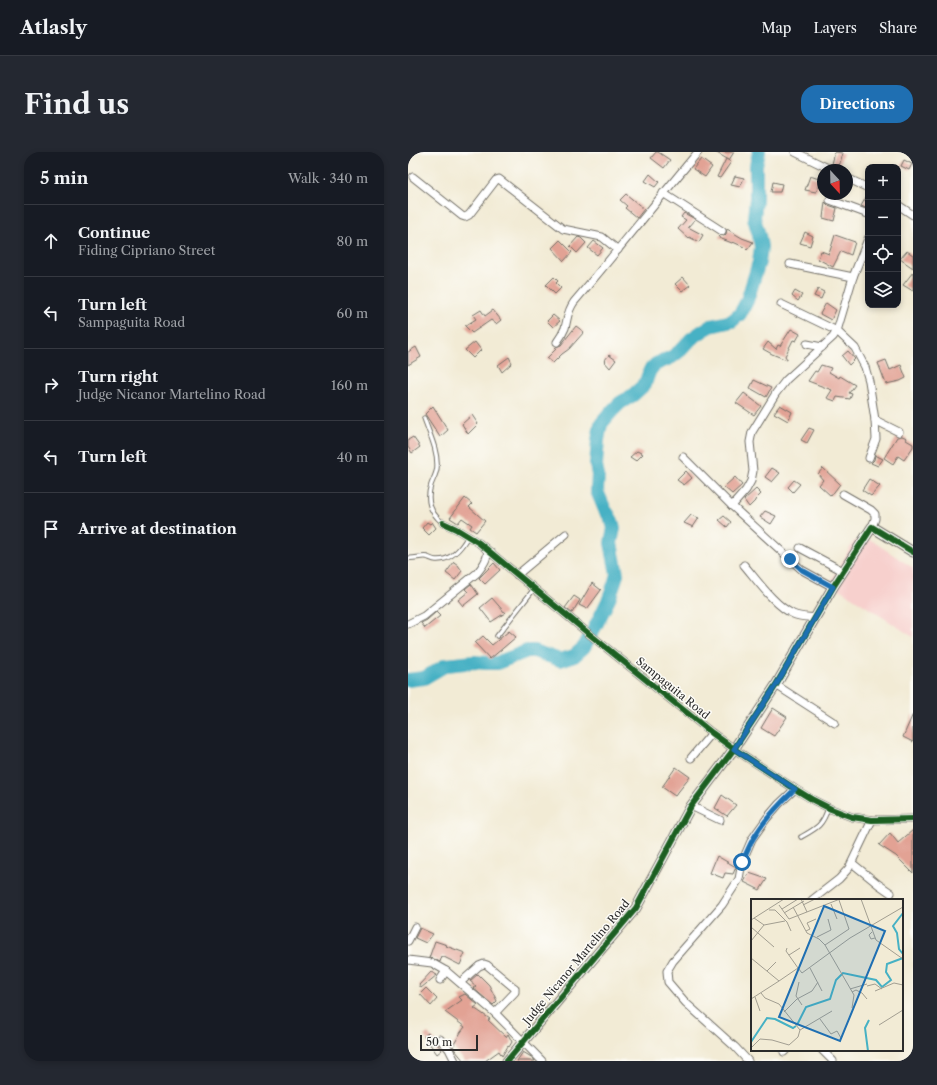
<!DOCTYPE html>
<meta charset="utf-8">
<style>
:root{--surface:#171b24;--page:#242831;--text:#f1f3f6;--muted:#9ea1a6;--line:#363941;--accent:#1f6fb2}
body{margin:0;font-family:"Libre Caslon Text",serif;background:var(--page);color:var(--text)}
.controls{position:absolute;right:12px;top:12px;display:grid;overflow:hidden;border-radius:8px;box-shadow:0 2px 6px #0003}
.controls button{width:36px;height:36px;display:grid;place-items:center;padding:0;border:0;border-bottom:1px solid var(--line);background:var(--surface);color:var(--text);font:20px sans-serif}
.compass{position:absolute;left:409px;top:12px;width:36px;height:36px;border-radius:50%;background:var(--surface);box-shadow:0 2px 6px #0003;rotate:158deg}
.scale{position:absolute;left:12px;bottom:10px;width:58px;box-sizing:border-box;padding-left:4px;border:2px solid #2b2b2b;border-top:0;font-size:11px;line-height:14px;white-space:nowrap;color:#2b2b2b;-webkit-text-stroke:3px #fdfcf7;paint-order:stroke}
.stop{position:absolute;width:12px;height:12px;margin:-9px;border:3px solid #1f6fb2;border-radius:50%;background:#fff}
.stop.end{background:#1f6fb2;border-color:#fff;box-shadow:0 1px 4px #0008}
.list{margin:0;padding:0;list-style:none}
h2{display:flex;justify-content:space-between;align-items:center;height:52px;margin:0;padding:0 16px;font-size:17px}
h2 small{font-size:13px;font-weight:400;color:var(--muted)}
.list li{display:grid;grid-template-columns:26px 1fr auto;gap:12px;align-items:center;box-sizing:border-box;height:72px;padding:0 16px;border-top:1px solid var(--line)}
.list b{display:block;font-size:15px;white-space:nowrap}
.list p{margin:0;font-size:13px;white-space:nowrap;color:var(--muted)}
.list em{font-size:13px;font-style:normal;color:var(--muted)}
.icon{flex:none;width:22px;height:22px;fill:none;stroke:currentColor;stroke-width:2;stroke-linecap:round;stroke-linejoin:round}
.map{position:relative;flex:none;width:505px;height:909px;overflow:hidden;border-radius:16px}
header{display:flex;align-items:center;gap:24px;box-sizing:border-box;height:56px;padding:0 20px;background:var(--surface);border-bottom:1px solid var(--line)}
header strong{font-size:19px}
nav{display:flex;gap:22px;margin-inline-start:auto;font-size:14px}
.intro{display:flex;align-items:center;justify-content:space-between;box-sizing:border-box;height:96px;padding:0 24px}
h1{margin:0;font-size:28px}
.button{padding:10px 18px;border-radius:16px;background:var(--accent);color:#fff;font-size:14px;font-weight:700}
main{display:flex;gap:24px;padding:0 24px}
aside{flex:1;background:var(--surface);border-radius:16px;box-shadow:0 2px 6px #0003}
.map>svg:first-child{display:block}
</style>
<header>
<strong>Atlasly</strong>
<nav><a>Map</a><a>Layers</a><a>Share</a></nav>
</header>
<div class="intro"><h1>Find us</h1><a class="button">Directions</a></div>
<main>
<aside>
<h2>5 min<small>Walk · 340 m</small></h2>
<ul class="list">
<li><svg class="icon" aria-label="ahead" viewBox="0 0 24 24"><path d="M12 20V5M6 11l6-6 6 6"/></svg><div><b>Continue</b><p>Fiding Cipriano Street</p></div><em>80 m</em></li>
<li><svg class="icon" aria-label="left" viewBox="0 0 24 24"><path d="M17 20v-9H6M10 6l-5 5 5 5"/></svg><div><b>Turn left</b><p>Sampaguita Road</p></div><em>60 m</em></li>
<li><svg class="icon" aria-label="right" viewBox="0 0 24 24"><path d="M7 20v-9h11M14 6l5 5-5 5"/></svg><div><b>Turn right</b><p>Judge Nicanor Martelino Road</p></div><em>160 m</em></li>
<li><svg class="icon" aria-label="left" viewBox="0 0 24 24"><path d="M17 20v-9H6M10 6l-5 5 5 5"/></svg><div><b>Turn left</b></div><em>40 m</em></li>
<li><svg class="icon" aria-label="arrive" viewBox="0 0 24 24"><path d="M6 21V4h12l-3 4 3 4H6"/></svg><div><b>Arrive at destination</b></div></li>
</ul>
</aside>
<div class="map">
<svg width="505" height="909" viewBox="0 0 505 909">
<rect width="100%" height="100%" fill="#fdfcf7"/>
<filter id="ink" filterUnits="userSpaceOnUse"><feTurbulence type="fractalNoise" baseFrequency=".025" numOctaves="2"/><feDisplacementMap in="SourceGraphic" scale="8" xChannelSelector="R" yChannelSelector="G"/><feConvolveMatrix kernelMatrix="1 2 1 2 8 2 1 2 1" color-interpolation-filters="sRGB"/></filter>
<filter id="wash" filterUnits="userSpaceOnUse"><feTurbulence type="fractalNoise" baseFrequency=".012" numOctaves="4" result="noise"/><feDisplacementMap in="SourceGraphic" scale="16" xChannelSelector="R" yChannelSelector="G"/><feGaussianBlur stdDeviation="0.9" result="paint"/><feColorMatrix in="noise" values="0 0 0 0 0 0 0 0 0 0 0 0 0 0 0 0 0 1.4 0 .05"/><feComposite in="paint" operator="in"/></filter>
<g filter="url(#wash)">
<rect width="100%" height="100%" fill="#f2ebd5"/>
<polygon fill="#f7d0cd" points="463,388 505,416 505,485 422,431 446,389"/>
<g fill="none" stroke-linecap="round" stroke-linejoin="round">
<polyline stroke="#46b1c4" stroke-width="14" points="0,528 16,526 38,513 66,510 79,511 89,511 119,499 126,499 152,508 166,504 176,495 187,475 201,447 207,429 209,422 203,391 206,376 204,369 200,362 197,358 189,339 190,323 188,313 190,288 193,272 204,259 212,251 225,243 237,232 242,218 248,212 264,205 273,198 283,187 296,178 303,174 324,169 332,162 339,149 351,110 353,95 351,83 346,66 348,47 348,14 351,0"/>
</g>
<g id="blocks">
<g fill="#e2a294">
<polygon points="248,0 250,0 262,8 256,16 243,6"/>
<polygon points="307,0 326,0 321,8"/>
<polygon points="427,0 435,1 431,14 424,12"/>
<polygon points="293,7 304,15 297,25 285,17"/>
<polygon points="318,7 323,10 312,26 309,25"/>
<polygon points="496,8 504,12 501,18 493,14"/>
<polygon points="242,22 251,30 247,35 237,29"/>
<polygon points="327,24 336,26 332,35 323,33"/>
<polygon points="402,24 414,28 408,40 397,38"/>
<polygon points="365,30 374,32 372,40 363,40"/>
<polygon points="218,42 236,57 229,66 217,56 219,54 212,48"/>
<polygon points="460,42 460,57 453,54"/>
<polygon points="417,50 420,53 429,56 426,69 415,66"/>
<polygon points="276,61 287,67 280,75 295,83 291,90 281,85 280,86 270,77 278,68 273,65"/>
<polygon points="319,77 334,86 345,90 339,98 336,95 325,90 324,91 311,86 312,83 316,84 318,82"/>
<polygon points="397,80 405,84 402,94 392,91"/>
<polygon points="427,83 447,90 443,103 433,99 425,115 410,107 413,99 421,102"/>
<polygon points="170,85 173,86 178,91 169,101 162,94"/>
<polygon points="152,88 164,100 156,109 144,96"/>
<polygon points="186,89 195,96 189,103 180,96"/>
<polygon points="499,99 505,103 505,116 492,107"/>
<polygon points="505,120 505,139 495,133"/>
<polygon points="146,125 150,129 148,131 153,136 147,142 138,133"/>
<polygon points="275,125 282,133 274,139 267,132"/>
<polygon points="410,137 416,140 413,147 406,144"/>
<polygon points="387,139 394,143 390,149 384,144"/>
<polygon points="418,151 428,158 423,168 412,162"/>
<polygon points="73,158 77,164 85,158 93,168 88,172 83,168 64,181 57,174 68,167 65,163"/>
<polygon points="145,163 152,169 145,175 139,169"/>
<polygon points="168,174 176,180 161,197 154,202 145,211 139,206 148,197 147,196 148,195 153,193"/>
<polygon points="383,177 392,182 388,189 385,188 377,204 379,207 379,208 364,202 355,197 360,190 368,197 370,193 372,194"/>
<polygon points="67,190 73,198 65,206 57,198"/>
<polygon points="8,195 13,205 0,213 0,200"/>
<polygon points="440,199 447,207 441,213 434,204"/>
<polygon points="201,203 208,208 202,216 196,209"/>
<polygon points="101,205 104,211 94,220 90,213"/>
<polygon points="478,208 482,218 493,213 498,226 492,229 478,232 470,211"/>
<polygon points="413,213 423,216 421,220 431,226 432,224 447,233 441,241 444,242 442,247 429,245 427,249 419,246 424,238 400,229 407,219 409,220"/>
<polygon points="346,228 363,236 358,245 342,236"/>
<polygon points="336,241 353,254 346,263 328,251"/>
<polygon points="372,253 384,260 380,269 366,261"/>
<polygon points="25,254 40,278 32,285 17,262"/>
<polygon points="64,263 70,272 60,282 54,272"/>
<polygon points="401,276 406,278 399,291 393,288"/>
<polygon points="494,284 499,286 498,288 505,292 505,295 496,308 490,304 485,312 476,306 489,285"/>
<polygon points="5,285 12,295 4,301 0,295 0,288"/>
<polygon points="229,299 235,302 228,309 222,305"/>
<polygon points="467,303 475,307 470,314 463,311 466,308"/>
<polygon points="364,316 372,321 364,330 357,325"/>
<polygon points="415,316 432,332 423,344 411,333 415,328 410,322"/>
<polygon points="278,319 284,326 276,333 269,328"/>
<polygon points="327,325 334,333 324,342 316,335"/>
<polygon points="461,327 472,334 463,344 454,338"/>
<polygon points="386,328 392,332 385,340 380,335"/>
<polygon points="348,337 353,342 347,348 347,349 341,355 336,348"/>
<polygon points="57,346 64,352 61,355 77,369 68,380 62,376 64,373 54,366 50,371 42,366"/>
<polygon points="357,359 368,364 363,372 352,365"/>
<polygon points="283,363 291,366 285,375 276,371"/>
<polygon points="316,364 323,370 319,375 311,368"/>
<polygon points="19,370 22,372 24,370 28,376 21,383 14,376"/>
<polygon points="46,410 50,413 54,419 47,428 38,421"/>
<polygon points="86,411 92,418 77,432 71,426"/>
<polygon points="184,431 193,438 179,457 171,453"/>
<polygon points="63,432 70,442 55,454 50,448 60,440 57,437"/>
<polygon points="166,444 172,448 164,461 157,456"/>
<polygon points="84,446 97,461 83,470 72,456"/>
<polygon points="28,460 32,464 17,476 13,471 19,468"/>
<polygon points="101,479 108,485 82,507 67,491 75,484 84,493"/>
<polygon points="365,556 379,565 366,584 353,576"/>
<polygon points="505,562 505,590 495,585"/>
<polygon points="268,615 282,625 267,644 254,635"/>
<polygon points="314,643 328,653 319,664 307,656"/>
<polygon points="505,678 505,721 488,704 471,693 482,681 490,691"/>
<polygon points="309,704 328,715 325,722 317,721 315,726 302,721"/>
<polygon points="341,721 359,727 352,738 336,730"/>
<polygon points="12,776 25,782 18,791 7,786"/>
<polygon points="27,789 39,793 38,794 57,801 52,813 34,804 32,810 26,807 21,806"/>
<polygon points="23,820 29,823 13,836 11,833"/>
<polygon points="70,822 81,833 89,849 85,853 65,836 68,834 62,829"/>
<polygon points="18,836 29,847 23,854 12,842"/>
<polygon points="57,842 70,853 66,856 82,867 80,868 98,885 100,882 104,890 101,895 100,894 94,904 91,899 77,909 56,909 47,898 45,894 53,880 57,875 37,860 54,848 51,845"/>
<polygon points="20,881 34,898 29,902 16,884"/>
<polygon points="115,900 125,906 127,909 109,909"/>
</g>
</g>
</g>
<g filter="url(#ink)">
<use href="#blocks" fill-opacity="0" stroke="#716e66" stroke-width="1"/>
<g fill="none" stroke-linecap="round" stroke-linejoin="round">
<defs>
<g id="service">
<path d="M16,266c5,15 14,32 13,49 0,6 -4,12 -6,18 -5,15 -1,28 12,38"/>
<path d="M0,406c6,1 13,-2 19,-1 3,1 6,3 9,3 15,1 26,-13 32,-24"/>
<polyline points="89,484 126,437"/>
<path d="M393,685c16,-9 22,-12 27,-29"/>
</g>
<g id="minor">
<polyline points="387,0 424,18"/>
<polyline points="5,25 54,64 57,65 61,63 88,28 91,27 155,77 194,85 210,98"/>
<polyline points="439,26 460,36"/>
<polyline points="255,41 314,79"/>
<polyline points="422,48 460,62"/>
<polyline points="490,53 505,63"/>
<polyline points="382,112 445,125"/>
<polyline points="373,152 429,179 447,196 457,215 461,229 467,268 468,287 461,306"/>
<path d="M149,190c3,-4 6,-9 8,-14 3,-11 2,-16 9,-26 42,-49 82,-100 124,-150"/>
<polyline points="399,192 414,195"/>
<polyline points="467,268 491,280"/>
<polyline points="275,305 324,354 382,407 394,418 425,435"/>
<polyline points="435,342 463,358 467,362 467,367 464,375"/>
<polyline points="324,354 338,338 343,329 345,319 342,290 344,280 368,241 378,228 425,185 429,179 445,125 460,87"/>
<polyline points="35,371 48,377 71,391 180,481 304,581 326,597 387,637 405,648 423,657 444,665 464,668 505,667"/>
<polyline points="392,396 435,419"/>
<path d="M336,413c13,15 31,41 49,49 7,3 15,3 22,4"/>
<polyline points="109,423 158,382"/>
<path d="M0,472l16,-8 53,-43c5,-6 12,-16 10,-23"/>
<polyline points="368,533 427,571"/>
<polyline points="283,606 304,581"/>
<polyline points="283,654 312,668"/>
<polyline points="444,711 470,732 483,741"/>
<polyline points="404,748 431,727 441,716 464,668"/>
<polyline points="0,789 7,775"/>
<polyline points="0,808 24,811 38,819 87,861 134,909"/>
<polyline points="32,828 38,819"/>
<polyline points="53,830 71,814 76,812 79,813 104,834 107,836 107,840 87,861"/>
<polyline points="32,887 41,897 47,909"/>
<polyline points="414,898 425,909"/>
<polyline points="376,900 378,898"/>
<polyline points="340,909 327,895 278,851 260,830 259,819 265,809 314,753 331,727 334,710 344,687 359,666 371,652 387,637"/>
</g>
<polyline id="tertiary" points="99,909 228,756 283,654 326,597 368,533 425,435 464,375 505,400"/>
</defs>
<use href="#service" stroke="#716e66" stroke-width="5.5"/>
<use href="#minor" stroke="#716e66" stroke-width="9"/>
<use href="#tertiary" stroke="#716e66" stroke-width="11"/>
<use href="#service" stroke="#fff" stroke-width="3.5"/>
<use href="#minor" stroke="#fff" stroke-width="7"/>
<use href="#tertiary" stroke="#fff" stroke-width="9"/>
<defs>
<g id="cycleway">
<polyline points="35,371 48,377 71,391 180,481 304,581 326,597 387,637 405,648 423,657 444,665 464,668 505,667"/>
<polyline points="99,909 228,756 283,654 326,597 368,533 425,435 464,375 505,400"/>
</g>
</defs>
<use href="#cycleway" stroke="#fdfcf7" stroke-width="8"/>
<use href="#cycleway" stroke="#1b5e20" stroke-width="6"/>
</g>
</g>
<g fill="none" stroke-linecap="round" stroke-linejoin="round" filter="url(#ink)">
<path stroke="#1f6fb2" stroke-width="5" d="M334,710c4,-8 7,-16 11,-23 11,-19 26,-35 42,-50l-61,-40 42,-64 57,-98 -31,-17 -12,-11"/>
</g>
<g text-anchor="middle" stroke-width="3" stroke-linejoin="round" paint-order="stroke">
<g font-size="11" fill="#2b2b2b" stroke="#fdfcf7">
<text transform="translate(265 536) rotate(39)" y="4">Sampaguita Road</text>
<text transform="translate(168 810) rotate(-50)" y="4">Judge Nicanor Martelino Road</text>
</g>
</g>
<g transform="translate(343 747)">
<rect width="152" height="152" fill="#f2ebd5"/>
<path fill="none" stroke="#46b1c4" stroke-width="2" d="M152,14l-10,13 4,7 2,16 4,5M46,126l9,-18 24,-8 6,-19 7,-7 33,7 6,7 9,-7 -5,-8 1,-8 16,-6M0,143l16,-24 8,1 18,9 3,-2M117,152l-3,-23 4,-8"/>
<path fill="none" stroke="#a29e91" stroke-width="1" d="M50,0l6,13M110,0l15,41 27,19M80,5l6,15M28,6l10,14 51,-20M52,6l12,-6M42,8l14,26 12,6 6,6 29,50 -2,13M31,10l16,-10M18,11h6l12,12 4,9M33,14l20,-12M3,19l10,7M0,21l33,-21M0,28l23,20M55,32l4,-2 -3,-6 9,-4M121,33l-3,3 2,4 4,-1M66,38l14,-7 -3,-11M0,42l13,-16 21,-4M74,46l24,-16 -10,-29M36,49l-1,3 12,17M38,56l11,-7M0,59l28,23 -28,18M59,69l12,23M16,72l9,-9M28,82l19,-13 4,5 48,-35 53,-31M48,83l-3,14 6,9M116,87l8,-2 7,5M99,90l17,-5M124,92l19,-8 9,2M101,93l4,-2 6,3 5,6M10,94l4,5 14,6 21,26 32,-19M4,98l5,14M33,113l13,-13 15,-8 6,-9M69,120l11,15 6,-3 4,7M128,126l24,-15M0,149l9,-9 12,1 17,5 9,-8 2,-7"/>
<path fill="#1f6fb2" fill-opacity="0.15" stroke="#1f6fb2" stroke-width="2" d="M73,7l61,25 -45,110 -61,-24z"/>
<rect width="152" height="152" fill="none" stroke="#2b2b2b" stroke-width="2"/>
</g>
</svg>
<div class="controls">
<button>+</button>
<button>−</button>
<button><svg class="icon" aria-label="locate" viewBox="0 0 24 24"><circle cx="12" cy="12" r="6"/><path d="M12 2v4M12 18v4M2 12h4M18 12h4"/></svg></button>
<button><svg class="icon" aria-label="layers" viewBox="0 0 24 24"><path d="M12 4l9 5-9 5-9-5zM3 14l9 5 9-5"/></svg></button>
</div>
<svg class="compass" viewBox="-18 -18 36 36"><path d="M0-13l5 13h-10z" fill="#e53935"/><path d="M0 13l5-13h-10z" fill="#9ea1a6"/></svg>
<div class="scale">50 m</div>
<div class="stop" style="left:334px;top:710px"></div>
<div class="stop end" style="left:382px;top:407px"></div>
</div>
</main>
